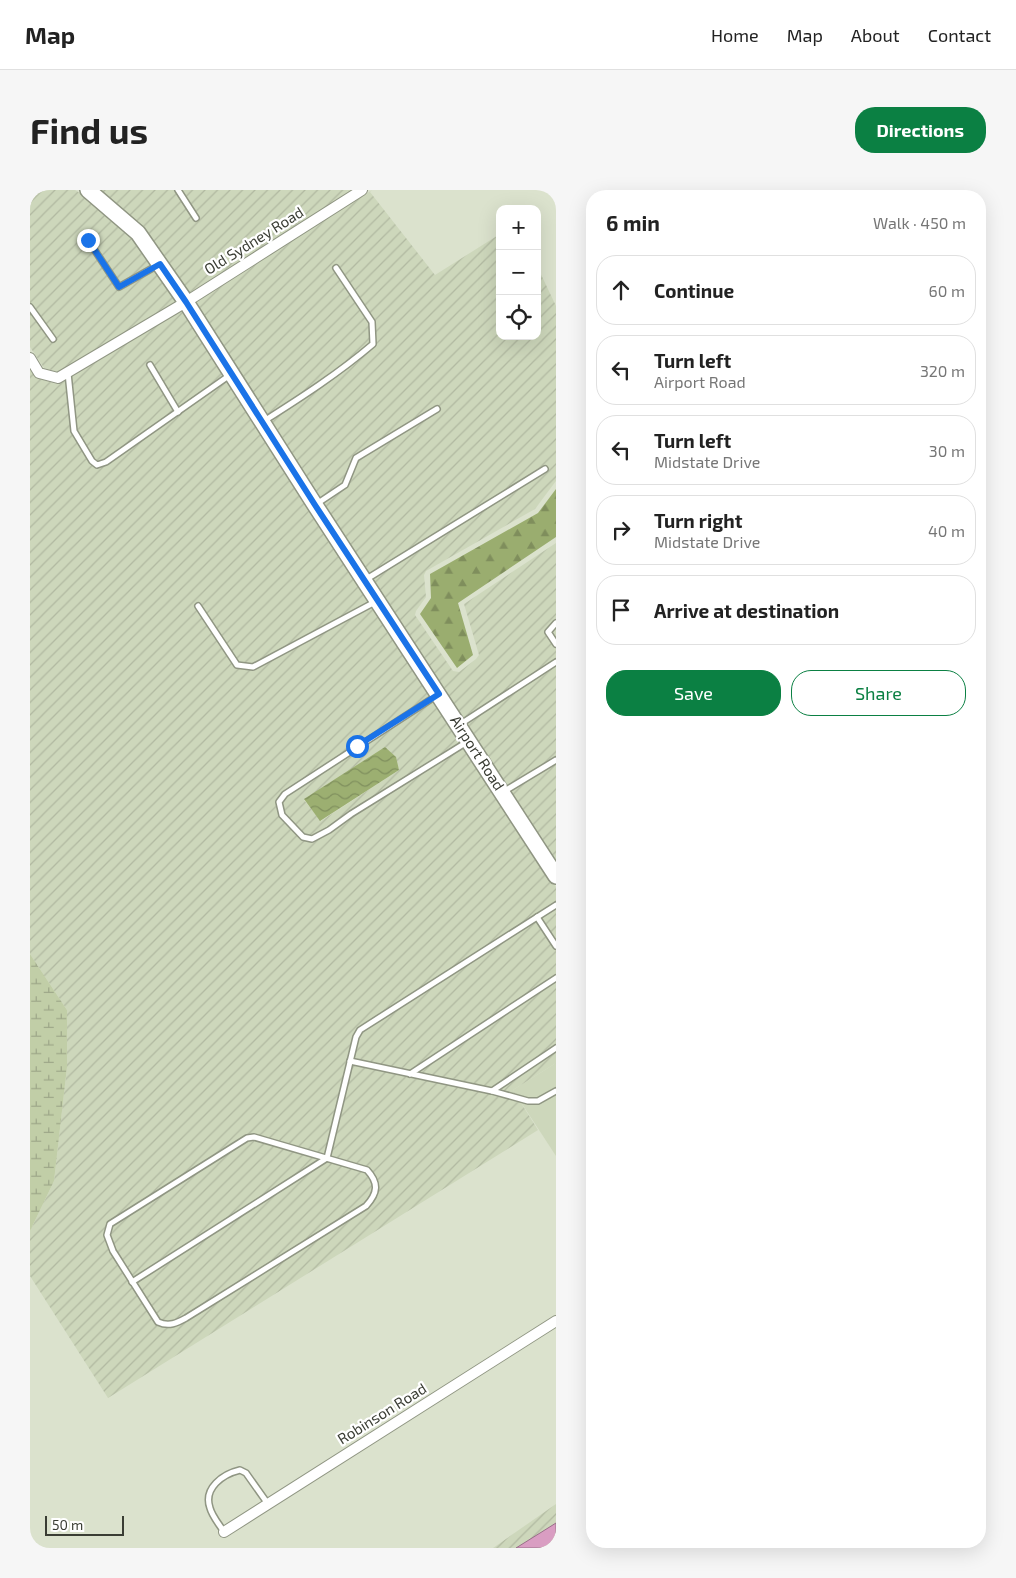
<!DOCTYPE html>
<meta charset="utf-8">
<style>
:root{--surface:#fff;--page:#f6f6f6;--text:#222;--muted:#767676;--line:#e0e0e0;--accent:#0b8043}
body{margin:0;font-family:"Exo 2",sans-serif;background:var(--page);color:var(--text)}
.controls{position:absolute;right:15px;top:15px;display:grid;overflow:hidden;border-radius:10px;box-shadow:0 5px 20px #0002}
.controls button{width:45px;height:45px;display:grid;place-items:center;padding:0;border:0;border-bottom:1px solid var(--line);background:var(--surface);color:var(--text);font:25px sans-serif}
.scale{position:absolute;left:15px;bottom:12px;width:79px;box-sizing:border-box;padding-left:5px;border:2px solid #3a3d34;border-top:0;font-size:14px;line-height:18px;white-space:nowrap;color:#3a3d34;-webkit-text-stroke:4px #fff;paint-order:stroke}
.stop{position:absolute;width:15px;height:15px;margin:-11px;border:4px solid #1a73e8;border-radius:50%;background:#fff}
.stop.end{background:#1a73e8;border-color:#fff;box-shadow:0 1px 5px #0008}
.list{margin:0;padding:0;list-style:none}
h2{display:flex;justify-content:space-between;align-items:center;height:65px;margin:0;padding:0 20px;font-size:21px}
h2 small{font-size:16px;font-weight:400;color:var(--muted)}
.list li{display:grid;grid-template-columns:32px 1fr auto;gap:15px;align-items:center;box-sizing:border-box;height:70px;margin:0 10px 10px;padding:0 10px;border:1px solid var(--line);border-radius:20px}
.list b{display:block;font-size:19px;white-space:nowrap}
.list p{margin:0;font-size:16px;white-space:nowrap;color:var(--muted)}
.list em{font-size:16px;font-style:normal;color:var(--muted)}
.actions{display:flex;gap:10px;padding:15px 20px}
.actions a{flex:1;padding:11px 0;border:1px solid var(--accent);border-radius:20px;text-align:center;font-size:18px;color:var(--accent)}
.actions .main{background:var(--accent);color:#fff}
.icon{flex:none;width:28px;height:28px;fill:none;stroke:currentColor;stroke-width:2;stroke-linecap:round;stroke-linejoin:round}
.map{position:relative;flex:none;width:526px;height:1358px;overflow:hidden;border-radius:20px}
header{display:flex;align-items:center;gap:30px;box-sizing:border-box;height:70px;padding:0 25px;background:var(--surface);border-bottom:1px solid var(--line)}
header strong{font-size:24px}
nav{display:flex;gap:28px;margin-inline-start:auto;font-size:18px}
.intro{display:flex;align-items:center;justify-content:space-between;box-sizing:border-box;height:120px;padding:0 30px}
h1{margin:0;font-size:35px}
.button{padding:12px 22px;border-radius:20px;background:var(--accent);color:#fff;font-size:18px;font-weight:700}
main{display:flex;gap:30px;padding:0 30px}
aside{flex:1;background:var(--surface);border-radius:20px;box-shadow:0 5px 20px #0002}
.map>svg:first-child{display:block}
</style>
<header>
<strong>Map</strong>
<nav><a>Home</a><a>Map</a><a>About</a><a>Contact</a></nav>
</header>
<div class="intro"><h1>Find us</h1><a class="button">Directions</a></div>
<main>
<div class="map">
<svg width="526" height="1358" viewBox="0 0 526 1358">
<defs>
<pattern id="industrial-furrows" width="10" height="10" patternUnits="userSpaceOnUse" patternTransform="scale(1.25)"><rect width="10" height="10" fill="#cdd7bb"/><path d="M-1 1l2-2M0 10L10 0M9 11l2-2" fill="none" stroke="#b1b9a1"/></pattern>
<pattern id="forest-firs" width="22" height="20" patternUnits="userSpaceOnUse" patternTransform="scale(1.25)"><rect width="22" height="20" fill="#9aad6f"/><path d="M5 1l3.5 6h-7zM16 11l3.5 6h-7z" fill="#7f8e5c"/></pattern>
<pattern id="wetland-marsh" width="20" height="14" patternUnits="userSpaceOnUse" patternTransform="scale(1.25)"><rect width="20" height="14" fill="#c1cea7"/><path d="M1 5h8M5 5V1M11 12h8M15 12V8" fill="none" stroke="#9ea889"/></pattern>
<pattern id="water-waves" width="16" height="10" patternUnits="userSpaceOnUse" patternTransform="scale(1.25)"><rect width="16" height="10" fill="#9caf71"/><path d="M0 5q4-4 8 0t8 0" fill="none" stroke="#80905e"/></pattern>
</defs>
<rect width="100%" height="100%" fill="#dbe2cd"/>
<polygon fill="#cdd7bb" points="526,873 526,966 483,900"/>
<g fill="url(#industrial-furrows)" fill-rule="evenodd">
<polygon points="0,0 45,0 53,5 103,48 148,110 28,182 14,178 0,157"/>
<polygon points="67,0 322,0 158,104"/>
<polygon points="342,0 340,2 405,85 470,44 470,146 507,146 507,76 526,116 526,291 505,319 396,381 394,385 396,407 386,421 385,425 423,481 429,482 446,469 449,465 434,414 526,353 526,675 290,311 164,113"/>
<path d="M154,119l372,578v176l-43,27 25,40 -430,268 -78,-122v-45l24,-50 13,-114v-57l-37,-56v-584l7,8 19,6 5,-1zM365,567l4,13 -78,51 -17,-21z"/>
<polygon points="526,1314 526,1358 463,1358"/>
</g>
<polygon fill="url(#forest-firs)" points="526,299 526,347 428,413 443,465 427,478 390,424 401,408 400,384 508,323"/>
<polygon fill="url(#wetland-marsh)" points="0,764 37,820 37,877 24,991 0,1041"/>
<polygon fill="url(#water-waves)" points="355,557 366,567 369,580 290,631 274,609"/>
<polygon fill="#d99dc2" stroke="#986e88" points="526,1333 526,1358 486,1358"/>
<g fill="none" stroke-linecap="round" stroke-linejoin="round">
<defs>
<g id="lane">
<polyline points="148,0 166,28"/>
<polyline points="58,50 89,97 128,75"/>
<polyline points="0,117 23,149"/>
<polyline points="120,175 148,222"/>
<polyline points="38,183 44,241 62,271 67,275 76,272 200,185"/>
<path d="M234,231c38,-24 75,-48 109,-77l-1,-22 -36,-54"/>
<polyline points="285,315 315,295 326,268 407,219"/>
<polyline points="335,390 515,279"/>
<polyline points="168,416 207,475 223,477 345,412"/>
<polyline points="526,433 518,442 526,454"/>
<polyline points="406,506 255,604 249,612 252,625 273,647 282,649 299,640 321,624 437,552"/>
<polyline points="429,535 526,472"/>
<polyline points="473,602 526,570"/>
<polyline points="507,727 526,756"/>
<polyline points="320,871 462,901 526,858"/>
<polyline points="380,884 526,788"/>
<polyline points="462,901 498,911 508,911 526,901"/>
<path d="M224,947l113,33c12,13 11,23 -1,36l-180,112c-9,5 -17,9 -28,4l-45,-71 -6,-16 3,-11 137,-86z"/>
<polyline points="102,1092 297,968 326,847 330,840 526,715"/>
<path d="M194,1342c-5,-8 -12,-16 -14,-24 -7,-20 13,-34 30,-38l6,3 22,31"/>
</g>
<g id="street">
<polyline points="0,168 9,183 28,188 156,112 332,0"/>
<polyline points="194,1342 526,1131"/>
</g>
<polyline id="secondary" points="58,0 108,43 156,112 285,315 526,686"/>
</defs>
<use href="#lane" stroke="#909683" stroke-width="8"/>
<use href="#street" stroke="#909683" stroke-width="12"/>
<use href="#secondary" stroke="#909683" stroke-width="18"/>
<use href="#lane" stroke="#fff" stroke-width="5"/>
<use href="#street" stroke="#fff" stroke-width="10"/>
<use href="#secondary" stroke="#fff" stroke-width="15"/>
</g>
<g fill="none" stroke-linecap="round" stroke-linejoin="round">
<polyline stroke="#1a73e8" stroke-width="6" points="58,50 89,97 130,74 156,112 285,315 409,504 327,556"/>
</g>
<g text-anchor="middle" stroke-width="4.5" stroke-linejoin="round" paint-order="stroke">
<g font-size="15" fill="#3a3d34" stroke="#fff">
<text transform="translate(224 51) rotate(-32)" y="5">Old Sydney Road</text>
<text transform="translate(447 563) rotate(57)" y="5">Airport Road</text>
<text transform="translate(352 1224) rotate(-32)" y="5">Robinson Road</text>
</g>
</g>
</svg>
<div class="controls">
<button>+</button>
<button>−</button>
<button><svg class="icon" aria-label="locate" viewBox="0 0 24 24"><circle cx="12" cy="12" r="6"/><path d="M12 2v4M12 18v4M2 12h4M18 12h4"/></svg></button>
</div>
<div class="scale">50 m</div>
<div class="stop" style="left:327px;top:556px"></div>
<div class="stop end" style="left:58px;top:50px"></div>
</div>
<aside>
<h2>6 min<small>Walk · 450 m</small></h2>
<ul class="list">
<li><svg class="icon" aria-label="ahead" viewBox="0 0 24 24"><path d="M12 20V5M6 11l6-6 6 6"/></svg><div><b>Continue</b></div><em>60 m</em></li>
<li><svg class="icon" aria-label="left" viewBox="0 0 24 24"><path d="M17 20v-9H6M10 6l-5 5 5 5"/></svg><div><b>Turn left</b><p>Airport Road</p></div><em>320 m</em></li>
<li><svg class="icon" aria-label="left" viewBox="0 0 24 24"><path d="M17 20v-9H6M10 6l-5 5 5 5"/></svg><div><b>Turn left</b><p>Midstate Drive</p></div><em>30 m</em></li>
<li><svg class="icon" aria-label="right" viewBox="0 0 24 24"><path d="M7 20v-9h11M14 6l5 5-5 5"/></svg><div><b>Turn right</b><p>Midstate Drive</p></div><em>40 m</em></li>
<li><svg class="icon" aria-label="arrive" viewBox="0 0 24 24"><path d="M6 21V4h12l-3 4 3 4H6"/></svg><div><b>Arrive at destination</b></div></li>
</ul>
<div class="actions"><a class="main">Save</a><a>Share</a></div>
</aside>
</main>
